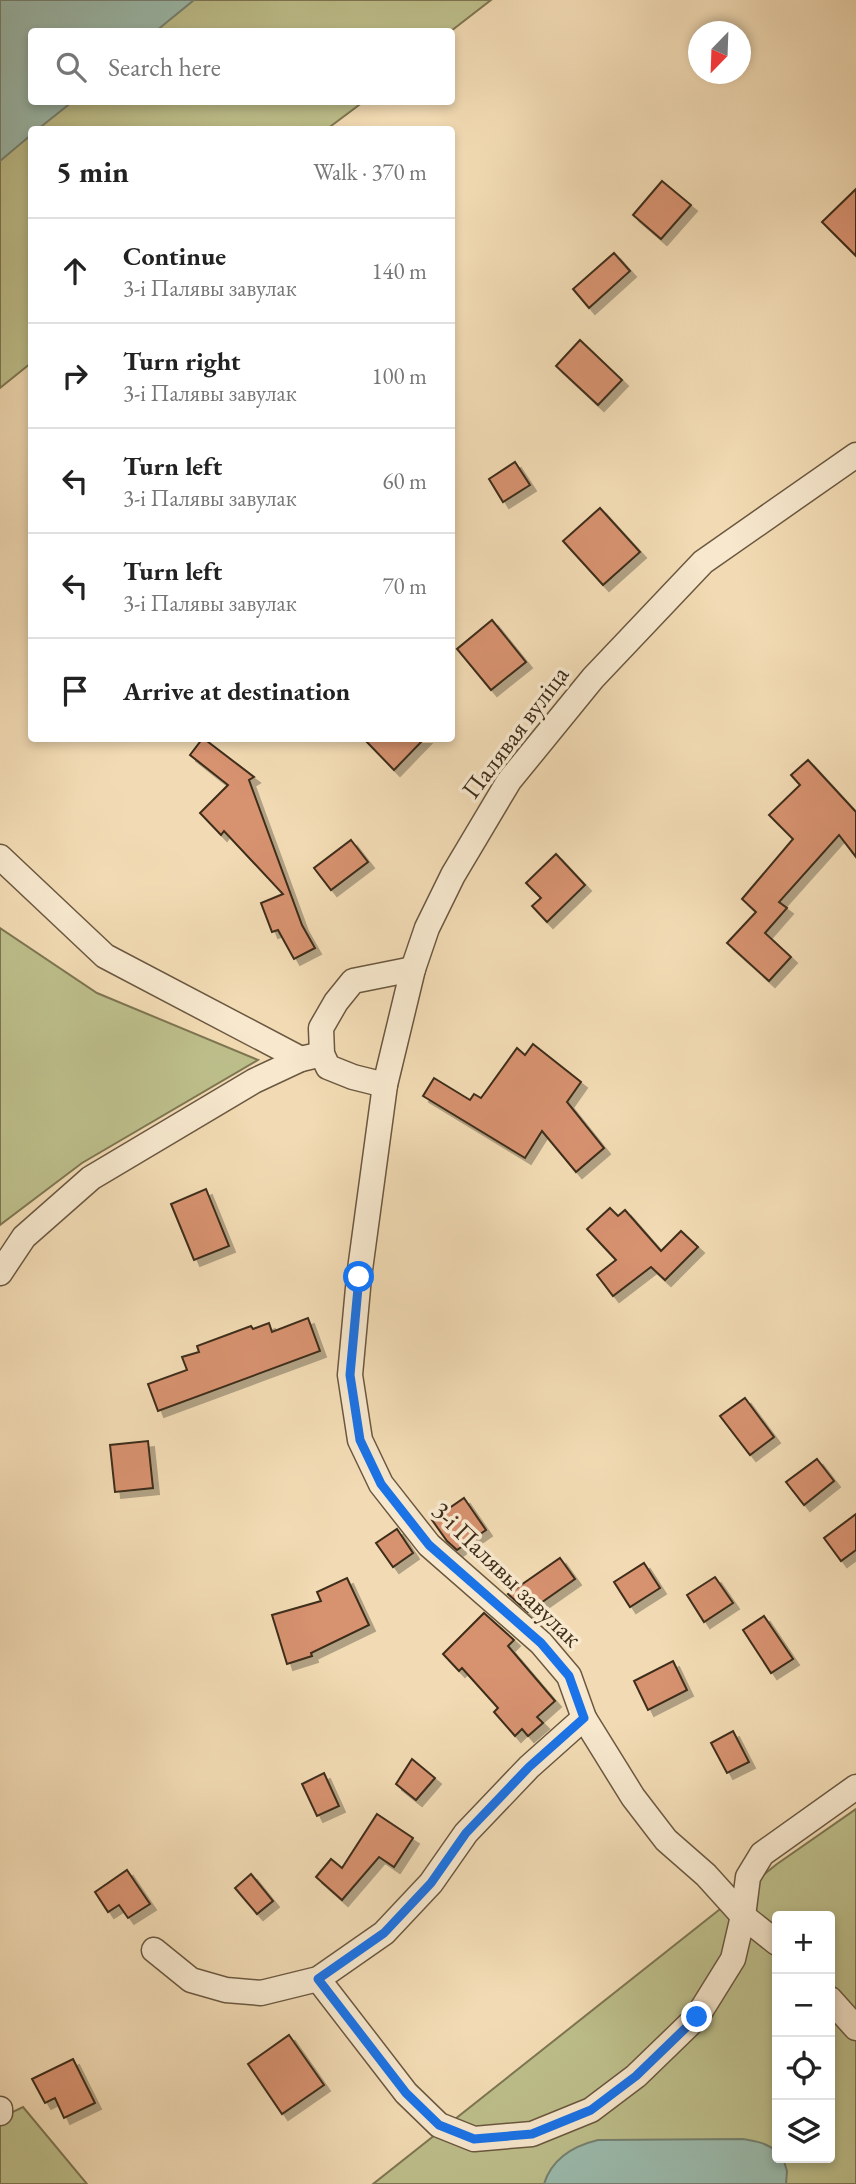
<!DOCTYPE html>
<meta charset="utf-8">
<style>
:root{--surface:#fff;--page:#f2f2f2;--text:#222;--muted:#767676;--line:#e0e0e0}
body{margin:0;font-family:"EB Garamond",serif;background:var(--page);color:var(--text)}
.controls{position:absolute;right:21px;bottom:21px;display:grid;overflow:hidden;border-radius:7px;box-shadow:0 4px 10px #0003}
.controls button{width:63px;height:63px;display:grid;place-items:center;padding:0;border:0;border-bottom:2px solid var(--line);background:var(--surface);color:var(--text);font:35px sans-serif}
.compass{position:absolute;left:688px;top:21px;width:63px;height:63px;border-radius:50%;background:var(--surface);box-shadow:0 4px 10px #0003;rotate:203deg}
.stop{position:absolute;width:21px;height:21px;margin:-16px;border:5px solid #1a73e8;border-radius:50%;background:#fff}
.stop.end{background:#1a73e8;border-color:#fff;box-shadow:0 2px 7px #0008}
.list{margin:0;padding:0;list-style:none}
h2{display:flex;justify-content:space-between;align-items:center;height:91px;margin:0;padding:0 28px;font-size:30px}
h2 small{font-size:23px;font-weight:400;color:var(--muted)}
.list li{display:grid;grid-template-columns:46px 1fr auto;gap:21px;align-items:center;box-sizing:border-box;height:105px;padding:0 28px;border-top:2px solid var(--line)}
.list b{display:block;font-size:26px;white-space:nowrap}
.list p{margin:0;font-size:23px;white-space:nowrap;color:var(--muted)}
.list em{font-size:23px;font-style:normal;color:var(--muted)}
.icon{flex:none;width:38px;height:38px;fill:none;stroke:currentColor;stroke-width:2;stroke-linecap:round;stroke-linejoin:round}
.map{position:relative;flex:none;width:856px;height:2184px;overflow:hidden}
.search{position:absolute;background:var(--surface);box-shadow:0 4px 10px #0003;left:28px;top:28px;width:427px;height:77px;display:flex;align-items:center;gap:18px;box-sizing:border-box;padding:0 24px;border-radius:7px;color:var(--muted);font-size:26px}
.panel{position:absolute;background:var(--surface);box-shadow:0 4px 10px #0003;left:28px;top:126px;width:427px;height:616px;border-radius:7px}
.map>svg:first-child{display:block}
</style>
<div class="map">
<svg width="856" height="2184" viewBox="0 0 856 2184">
<defs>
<filter id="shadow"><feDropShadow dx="6" dy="6" stdDeviation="0" flood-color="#0004"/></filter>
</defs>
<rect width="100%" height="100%" fill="#f2dbb4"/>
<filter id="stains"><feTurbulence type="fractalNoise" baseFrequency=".00286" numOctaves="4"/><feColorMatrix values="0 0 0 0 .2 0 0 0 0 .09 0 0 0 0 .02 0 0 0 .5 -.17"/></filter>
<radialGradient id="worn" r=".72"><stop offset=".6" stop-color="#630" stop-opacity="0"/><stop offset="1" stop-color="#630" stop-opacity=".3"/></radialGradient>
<g fill="#bdbf8b" stroke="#7e7652" stroke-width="2" fill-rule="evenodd">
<polygon points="0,0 491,0 451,31 32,32 32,102 363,102 327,129 32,130 31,363 0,388"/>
<polygon points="0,928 97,993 258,1060 82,1163 0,1225"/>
<path d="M856,1809v375h-483l404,-320zM777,1916h53v242h-53z"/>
<polygon points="23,2107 87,2184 0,2184 0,2118"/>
</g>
<g fill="#9bbbad" stroke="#768272" stroke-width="2">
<polygon points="0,0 194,0 156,31 32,32 32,102 72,102 38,129 32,130 31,135 0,161"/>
<path d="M743,2139c13,2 24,4 34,13v6h6l4,13 -1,13h-242c8,-26 29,-38 54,-44z"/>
</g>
<g fill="#d79270" stroke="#3e2d1a" stroke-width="2" filter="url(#shadow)">
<polygon points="662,181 691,205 661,239 633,215"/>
<polygon points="856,189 856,256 822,222"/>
<polygon points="614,253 630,271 589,308 573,289"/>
<polygon points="580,340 622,380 598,405 556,366"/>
<polygon points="515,462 530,485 503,502 489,479"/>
<polygon points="600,508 640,552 603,585 563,541"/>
<polygon points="492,620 526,662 491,690 457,649"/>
<polygon points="203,738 254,777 249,780 302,925 315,948 294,959 278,930 272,932 261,903 283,894 224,831 221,835 200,813 228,785 190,755"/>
<polygon points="363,738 425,738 394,770"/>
<polygon points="808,760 856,812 856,857 839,835 779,902 787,908 765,933 791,957 769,981 727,943 756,912 742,899 793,839 769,815 800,785 791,775"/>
<polygon points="351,840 368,862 331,890 314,868"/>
<polygon points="556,854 585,885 547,922 532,906 541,898 526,883"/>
<polygon points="533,1044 581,1082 567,1102 604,1148 576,1172 542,1131 525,1158 423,1096 434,1078 470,1100 474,1094 481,1098 517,1048 525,1055"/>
<polygon points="206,1189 229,1246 194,1260 171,1204"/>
<polygon points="610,1208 618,1216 625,1210 661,1251 681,1231 698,1247 665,1280 651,1267 613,1296 597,1275 616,1260 587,1229"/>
<polygon points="308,1318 320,1351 158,1411 148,1384 187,1370 182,1357 199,1352 197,1346 251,1326 253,1329 269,1323 272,1332"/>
<polygon points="745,1398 774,1437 750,1455 720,1416"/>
<polygon points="148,1441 153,1488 115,1492 110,1445"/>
<polygon points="817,1459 834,1481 804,1505 786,1482"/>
<polygon points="464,1498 486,1530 457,1550 447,1541 432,1520"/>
<polygon points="856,1514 856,1550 841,1561 824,1538"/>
<polygon points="397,1529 413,1553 393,1567 376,1543"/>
<polygon points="560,1558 575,1579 528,1612 508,1594"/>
<polygon points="644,1563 660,1588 630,1607 614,1582"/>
<polygon points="715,1577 733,1603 704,1622 687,1595"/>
<polygon points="347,1578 369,1625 311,1653 312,1656 287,1664 272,1615 321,1601 317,1592"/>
<polygon points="484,1613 514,1640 508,1646 555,1701 537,1717 543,1723 528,1736 522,1729 515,1736 494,1712 498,1708 462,1668 459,1671 443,1654"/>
<polygon points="764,1616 793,1659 771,1673 743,1630"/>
<polygon points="673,1661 687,1690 648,1710 634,1681"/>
<polygon points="733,1731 749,1762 727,1773 711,1743"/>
<polygon points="412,1759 435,1778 416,1800 396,1784"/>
<polygon points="324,1773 339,1806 317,1816 302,1784"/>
<polygon points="377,1814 413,1838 394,1867 379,1857 342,1900 316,1877 331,1859 342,1868"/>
<polygon points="127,1870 150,1904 128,1918 119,1905 108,1912 95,1892"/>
<polygon points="251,1874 273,1901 257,1914 235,1888"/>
<polygon points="289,2035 324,2085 282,2114 248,2064"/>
<polygon points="73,2059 95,2103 64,2118 55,2098 45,2103 32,2079"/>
</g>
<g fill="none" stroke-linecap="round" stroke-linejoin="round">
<defs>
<g id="minor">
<polyline points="856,455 703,562 593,678 509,781 453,875 427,928 413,969 385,1085 359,1277 350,1375 360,1440 381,1484 429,1545 541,1643 569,1676 584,1718 633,1797 666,1840 706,1875 743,1916 748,1877 762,1854 856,1787"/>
<polyline points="0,857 105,956 301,1059"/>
<polyline points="385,1085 353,1077 328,1067 322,1054 321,1028 336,1002 353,981 413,969"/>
<polyline points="0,1273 24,1237 91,1178 254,1081 301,1059 322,1054"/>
<polyline points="154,1950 191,1980 226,1990 261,1993 318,1979 384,1933 431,1883 466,1833 529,1767 584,1718"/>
<polyline points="318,1979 406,2093 439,2125 474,2139 532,2134 591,2110 636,2076 697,2017 733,1959 743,1916 777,1943"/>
<polyline points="830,1999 856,2028"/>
<polyline points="0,2109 0,2113"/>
</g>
</defs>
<use href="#minor" stroke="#6b5840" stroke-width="27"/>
<use href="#minor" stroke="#f7e8ce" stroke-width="24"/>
</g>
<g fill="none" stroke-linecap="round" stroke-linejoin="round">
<polyline stroke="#1a73e8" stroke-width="9" points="359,1277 350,1375 360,1440 381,1484 429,1545 541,1643 569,1676 584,1718 529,1767 466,1833 431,1883 384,1933 318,1979 406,2093 439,2125 474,2139 532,2134 591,2110 636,2076 697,2017"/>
</g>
<g text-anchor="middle" stroke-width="7" stroke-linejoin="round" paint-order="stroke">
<g font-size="26" fill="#3e2d1a" stroke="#f7e8ce">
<text transform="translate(515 732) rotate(-53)" y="9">Палявая вуліца</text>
<text transform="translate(507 1574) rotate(44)" y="9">3-і Палявы завулак</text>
</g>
</g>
<rect width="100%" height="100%" filter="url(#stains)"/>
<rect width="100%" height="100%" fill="url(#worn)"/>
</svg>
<div class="controls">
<button>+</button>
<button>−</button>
<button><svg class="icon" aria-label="locate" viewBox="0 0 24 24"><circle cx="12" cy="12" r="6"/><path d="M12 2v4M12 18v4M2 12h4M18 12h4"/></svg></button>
<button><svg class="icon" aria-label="layers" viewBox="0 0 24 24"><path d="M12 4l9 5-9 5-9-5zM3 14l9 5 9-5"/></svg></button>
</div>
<svg class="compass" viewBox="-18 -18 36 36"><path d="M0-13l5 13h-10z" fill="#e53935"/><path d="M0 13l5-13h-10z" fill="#767676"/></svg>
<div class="stop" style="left:359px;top:1277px"></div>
<div class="stop end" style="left:697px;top:2017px"></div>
<div class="search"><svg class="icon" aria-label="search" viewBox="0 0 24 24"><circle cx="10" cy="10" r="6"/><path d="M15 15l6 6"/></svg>Search here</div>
<section class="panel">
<h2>5 min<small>Walk · 370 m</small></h2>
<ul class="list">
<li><svg class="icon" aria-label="ahead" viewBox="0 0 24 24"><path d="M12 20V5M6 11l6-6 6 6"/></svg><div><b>Continue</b><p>3-і Палявы завулак</p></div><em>140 m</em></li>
<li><svg class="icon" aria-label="right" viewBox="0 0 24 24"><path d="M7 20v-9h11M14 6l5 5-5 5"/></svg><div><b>Turn right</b><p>3-і Палявы завулак</p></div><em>100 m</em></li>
<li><svg class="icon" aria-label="left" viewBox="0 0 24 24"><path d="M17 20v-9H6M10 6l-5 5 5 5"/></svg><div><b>Turn left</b><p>3-і Палявы завулак</p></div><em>60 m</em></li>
<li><svg class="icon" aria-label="left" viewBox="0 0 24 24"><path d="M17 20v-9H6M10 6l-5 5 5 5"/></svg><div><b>Turn left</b><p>3-і Палявы завулак</p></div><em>70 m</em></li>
<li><svg class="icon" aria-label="arrive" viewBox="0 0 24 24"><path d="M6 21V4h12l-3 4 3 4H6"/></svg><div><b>Arrive at destination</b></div></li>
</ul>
</section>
</div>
